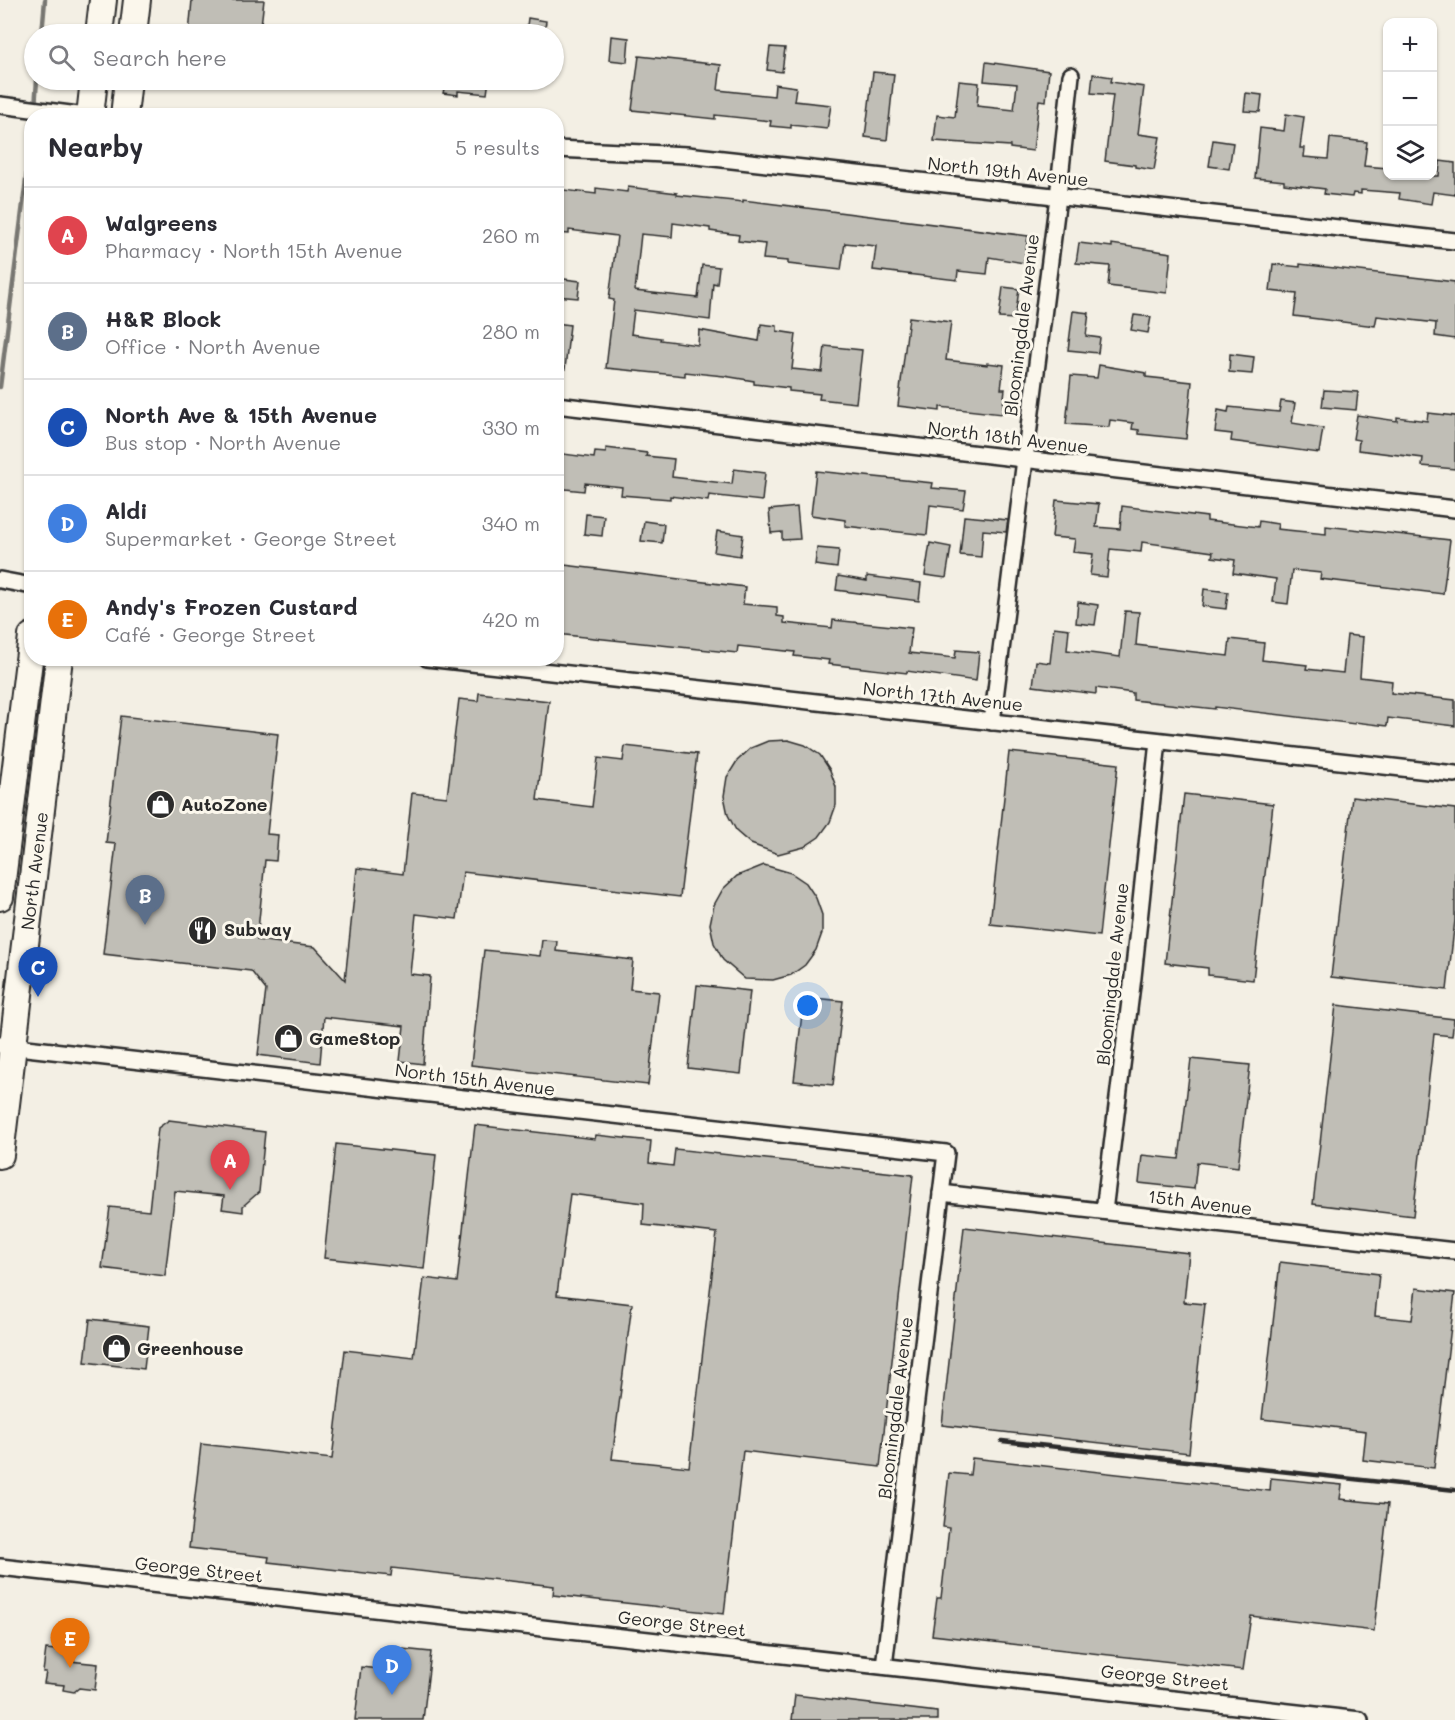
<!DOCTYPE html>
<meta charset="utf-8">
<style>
:root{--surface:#fff;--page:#f2f2f3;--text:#2b2b33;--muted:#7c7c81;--line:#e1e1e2;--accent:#0b8043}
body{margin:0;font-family:Mali,sans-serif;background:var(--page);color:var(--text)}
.controls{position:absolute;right:18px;top:18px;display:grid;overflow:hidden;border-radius:12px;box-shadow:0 2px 4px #0004}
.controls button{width:54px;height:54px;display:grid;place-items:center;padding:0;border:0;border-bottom:2px solid var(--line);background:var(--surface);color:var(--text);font:30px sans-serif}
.you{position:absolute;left:808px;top:1006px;width:21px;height:21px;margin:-15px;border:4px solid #fff;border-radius:50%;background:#1a73e8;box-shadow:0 0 0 9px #1a73e833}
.badge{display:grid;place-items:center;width:39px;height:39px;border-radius:50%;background:var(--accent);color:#fff;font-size:20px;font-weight:700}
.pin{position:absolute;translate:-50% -50px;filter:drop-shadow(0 2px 3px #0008)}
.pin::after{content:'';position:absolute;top:32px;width:21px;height:18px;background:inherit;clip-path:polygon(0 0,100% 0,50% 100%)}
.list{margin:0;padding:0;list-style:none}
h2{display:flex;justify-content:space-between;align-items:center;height:78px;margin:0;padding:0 24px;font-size:26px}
h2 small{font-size:20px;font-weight:400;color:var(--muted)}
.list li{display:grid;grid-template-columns:39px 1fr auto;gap:18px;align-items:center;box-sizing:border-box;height:96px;padding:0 24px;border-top:2px solid var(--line)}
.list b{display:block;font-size:22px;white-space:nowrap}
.list p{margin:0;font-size:20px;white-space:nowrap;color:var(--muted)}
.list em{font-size:20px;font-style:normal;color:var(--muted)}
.icon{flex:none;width:33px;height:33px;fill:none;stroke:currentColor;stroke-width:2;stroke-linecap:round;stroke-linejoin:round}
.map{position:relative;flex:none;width:1455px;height:1720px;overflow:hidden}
.search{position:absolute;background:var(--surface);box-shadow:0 2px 4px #0004;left:24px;top:24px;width:540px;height:66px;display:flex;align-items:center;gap:15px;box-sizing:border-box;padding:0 21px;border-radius:33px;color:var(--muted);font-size:22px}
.panel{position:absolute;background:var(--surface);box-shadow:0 2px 4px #0004;left:24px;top:108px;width:540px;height:558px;border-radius:24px}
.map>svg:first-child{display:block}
</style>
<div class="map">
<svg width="1455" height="1720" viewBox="0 0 1455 1720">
<rect width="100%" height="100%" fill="#f3efe4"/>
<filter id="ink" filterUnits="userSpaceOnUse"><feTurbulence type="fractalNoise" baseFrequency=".0167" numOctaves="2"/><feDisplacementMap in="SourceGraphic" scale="12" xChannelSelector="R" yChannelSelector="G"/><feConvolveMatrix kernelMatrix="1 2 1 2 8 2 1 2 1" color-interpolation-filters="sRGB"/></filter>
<g filter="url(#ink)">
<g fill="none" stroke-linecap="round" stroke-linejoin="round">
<g stroke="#787772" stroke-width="4.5">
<polyline points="42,34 45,0"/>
<polyline points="35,107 37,80"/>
<polyline points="0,387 32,132"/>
</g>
</g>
<g fill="#c0beb6" stroke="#2b2b2b" stroke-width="1.5" fill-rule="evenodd">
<polygon points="192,0 264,0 260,34 189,34"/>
<polygon points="528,18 546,21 544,34 526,34"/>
<polygon points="611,36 629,38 627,62 609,60"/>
<polygon points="770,47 785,48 782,72 767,70"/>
<polygon points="639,56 721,65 718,90 774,96 775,84 796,87 794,101 831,105 827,129 791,125 791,128 770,126 771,121 715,115 715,119 632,110"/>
<polygon points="986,62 1049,71 1046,101 1039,100 1033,151 1010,148 1010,146 934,141 937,115 955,117 959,81 979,83 977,106 1014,110 1017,84 984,81"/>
<polygon points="873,72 894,74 887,140 865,137"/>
<polygon points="1093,74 1112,77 1111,82 1144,87 1138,134 1160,137 1154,170 1135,167 1135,165 1105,161 1113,95 1091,93"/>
<polygon points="436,80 489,80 487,94 458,91 458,95 443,93 444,89 435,88"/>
<polygon points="1246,93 1262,95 1260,112 1244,111"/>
<polygon points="1286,114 1304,117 1300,148 1305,148 1304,157 1328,159 1330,138 1367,142 1364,166 1388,168 1388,176 1439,176 1440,161 1455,163 1455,195 1433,192 1431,204 1399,199 1400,193 1361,190 1361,194 1353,193 1352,197 1324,194 1325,189 1284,184 1284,181 1255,178 1260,128 1284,131"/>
<polygon points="1213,140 1233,143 1229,169 1209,166"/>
<polygon points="628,187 677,193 677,195 743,202 743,200 1028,236 1024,263 989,257 987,274 958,271 957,280 873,270 876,246 845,243 841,270 788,264 788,261 763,259 765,244 738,241 739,235 710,231 710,228 673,223 672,237 641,234 635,291 698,298 702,265 719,267 717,284 713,283 710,320 634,310 631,334 661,338 660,340 698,345 699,330 759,341 761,324 777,326 777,331 796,334 792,369 822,372 825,346 862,350 856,403 819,399 820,394 789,391 789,388 754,384 754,381 724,376 685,372 685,376 606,368 614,300 609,299 617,236 569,230 569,234 556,233 556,189 596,194 596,188 627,192"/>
<polygon points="1079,243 1112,247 1112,244 1171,253 1167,293 1108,286 1110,266 1076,263"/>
<polygon points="1273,264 1300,267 1300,264 1455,282 1455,339 1435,336 1436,323 1377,316 1375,326 1294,316 1297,294 1270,291"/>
<polygon points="556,278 580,281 578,298 556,296"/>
<polygon points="1003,287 1019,289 1015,319 999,318"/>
<polygon points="1073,311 1089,313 1086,336 1100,338 1098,353 1068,350"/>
<polygon points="1134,315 1151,317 1148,333 1131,330"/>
<polygon points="909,317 951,322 946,360 987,365 987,363 1004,365 1001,389 1005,389 1002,414 940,407 940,411 898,406"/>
<polygon points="556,323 570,325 565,369 556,369"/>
<polygon points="1230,354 1254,357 1252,374 1229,372"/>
<polygon points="1099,365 1146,373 1146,377 1192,382 1186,439 1139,434 1139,430 1132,429 1133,423 1110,420 1109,427 1066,424 1071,376 1097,378"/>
<polygon points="1324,390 1358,392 1356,410 1322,407"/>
<polygon points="1281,401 1295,403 1292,423 1323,428 1319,453 1231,441 1232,434 1215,432 1218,410 1228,412 1229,407 1279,412"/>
<polygon points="1428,413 1455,416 1455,469 1422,466 1423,458 1358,450 1359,440 1353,439 1357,415 1397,421 1397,417 1427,421"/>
<polygon points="606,448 647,453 646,456 674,459 672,477 732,484 734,469 765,473 762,501 709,495 708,501 670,496 670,499 621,495 622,487 585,483 584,491 556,488 556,453 594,458 595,452 606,453"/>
<polygon points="816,471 933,483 932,488 966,491 963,509 930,505 927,535 845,526 845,520 811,515"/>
<polygon points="1056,500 1099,504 1096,527 1120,529 1122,506 1207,517 1207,521 1258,527 1259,521 1278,524 1277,529 1326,534 1326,526 1450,540 1443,594 1320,579 1321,573 1292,570 1288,604 1273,602 1276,579 1233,573 1235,560 1212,557 1213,552 1142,542 1141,552 1110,549 1107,577 1090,575 1093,554 1073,552 1075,539 1052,537"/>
<polygon points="797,507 800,539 782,540 782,532 771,533 769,510"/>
<polygon points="586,514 604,516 602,536 584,534"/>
<polygon points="964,516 1008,520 1006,532 983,530 981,557 960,555"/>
<polygon points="644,521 664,524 662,543 641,541"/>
<polygon points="717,531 743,535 740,556 714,552"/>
<polygon points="930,543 951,547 946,578 925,575"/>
<polygon points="817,548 839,550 837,568 815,565"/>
<polygon points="556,564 745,587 743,604 777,607 777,616 784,617 784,623 832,628 833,620 912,628 909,653 955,658 956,650 979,652 976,681 907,671 907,673 828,664 829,660 794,656 795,652 738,646 737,653 556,634"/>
<polygon points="838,576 867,581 867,576 921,583 919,601 836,590"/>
<polygon points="1204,589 1228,592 1226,609 1202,606"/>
<polygon points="1078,602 1098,605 1095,625 1076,623"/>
<polygon points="1125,611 1139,612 1136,645 1228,656 1230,639 1264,643 1262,660 1307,665 1306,669 1343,673 1347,635 1363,637 1360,677 1392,681 1391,693 1455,700 1455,726 1388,718 1387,726 1355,722 1355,724 1215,707 1215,709 1133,700 1133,693 1096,688 1096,694 1033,686 1036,661 1050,663 1054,627 1069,629 1067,650 1120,657"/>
<polygon points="479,693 549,701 537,800 592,807 598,758 623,761 625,746 697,754 680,897 463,872 457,919 416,914 410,974 430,976 423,1064 400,1061 404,1026 324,1017 320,1063 258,1055 266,990 251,971 103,954 116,844 106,843 121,716 278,734 267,834 278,835 276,861 265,860 257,940 315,947 345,980 357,868 403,874 412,793 447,797 459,699 478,701"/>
<polygon points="788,740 805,745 820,755 830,770 836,787 836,805 830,822 819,837 804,847 778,854 751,844 737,832 728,815 724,796 727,777 737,761 751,748 768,741"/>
<polygon points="1009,752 1118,764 1099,936 990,924"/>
<polygon points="1184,794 1273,804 1253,980 1208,975 1208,968 1165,963"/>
<polygon points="1352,797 1455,809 1455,920 1447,990 1331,977"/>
<polygon points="764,865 791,873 806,883 816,898 822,915 822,933 816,950 805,965 791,975 773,980 745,979 723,960 714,943 710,924 714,905 723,889 737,876"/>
<polygon points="542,940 557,941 556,951 633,960 630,989 659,992 648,1085 471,1065 484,950 540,956"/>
<polygon points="697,985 750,991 741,1074 688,1068"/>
<polygon points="804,997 843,1001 833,1085 794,1081"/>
<polygon points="1336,1005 1454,1019 1452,1036 1434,1034 1413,1216 1313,1204"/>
<polygon points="1191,1059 1250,1065 1238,1167 1197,1162 1194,1189 1139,1183 1142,1155 1179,1159"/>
<polygon points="169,1120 265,1132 259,1192 243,1206 243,1212 222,1209 224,1196 175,1191 165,1276 102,1268 110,1207 149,1211 158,1128"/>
<path d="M475,1125l120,14 1,-4 55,6 -2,22 24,3 2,-17 238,26 -33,292 -137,-16 -19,163 -171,-19 1,-9 -162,-18 -1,8 -123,-14 1,-5 -80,-9 12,-104 131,15 13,-109 69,8 10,-80 33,4zM570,1194l74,9 -1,22 74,8 -28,234 -77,-8 20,-155 -75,-9z"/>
<polygon points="336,1144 436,1155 424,1269 324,1258"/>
<polygon points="964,1227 1189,1253 1184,1302 1205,1304 1189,1453 942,1425"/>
<polygon points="1280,1262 1379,1274 1375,1316 1412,1320 1416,1288 1455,1293 1434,1468 1363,1460 1366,1431 1262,1419"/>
<polygon points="90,1319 149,1326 144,1369 85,1362"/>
<polygon points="972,1458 1270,1491 1271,1478 1342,1485 1340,1499 1388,1504 1374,1631 1251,1616 1243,1670 932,1635 937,1598 941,1598 949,1528 943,1527 949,1473 970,1475"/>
<polygon points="46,1649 66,1651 66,1654 71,1654 70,1661 98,1664 95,1690 79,1688 74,1692 63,1690 64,1685 44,1683 46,1672 43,1672"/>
<polygon points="402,1649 431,1652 423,1720 355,1720 361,1667 400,1671"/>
<polygon points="795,1695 937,1712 937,1720 792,1720"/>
</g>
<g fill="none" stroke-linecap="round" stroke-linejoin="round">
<defs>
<g id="minor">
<polyline points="0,105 86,116"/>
<polyline points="556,149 687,155 1455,241"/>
<polyline points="556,405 1455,509"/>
<polyline points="0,580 32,586"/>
<polyline points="427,658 1455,774"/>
<polyline points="992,722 1058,197 1071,75"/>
<polyline points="0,1045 946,1153 884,1666"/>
<polyline points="941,1193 1455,1251"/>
<polyline points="1104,1211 1133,977 1158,741"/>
<polyline points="0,1567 1360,1720"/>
</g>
<g id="primary">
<polyline points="99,34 103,0"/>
<polyline points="133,34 137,0"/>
<polyline points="90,116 94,80"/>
<polyline points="124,116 128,80"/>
<polyline points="0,897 32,636"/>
<polyline points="0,1155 59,658"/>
</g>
</defs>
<use href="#minor" stroke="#2b2b2b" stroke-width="20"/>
<use href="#primary" stroke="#2b2b2b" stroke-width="30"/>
<use href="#minor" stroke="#fbf7ec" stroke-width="15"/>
<use href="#primary" stroke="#fbf7ec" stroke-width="26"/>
<polyline stroke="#2b2b2b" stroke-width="4.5" points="1002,1441 1455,1490"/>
</g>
</g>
<defs>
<symbol id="shop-disc" viewBox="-11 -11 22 22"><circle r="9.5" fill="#2b2b2b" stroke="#fbf7ec"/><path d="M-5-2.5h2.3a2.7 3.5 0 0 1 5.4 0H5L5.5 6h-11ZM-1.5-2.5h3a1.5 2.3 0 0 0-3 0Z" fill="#fff"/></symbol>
<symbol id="restaurant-disc" viewBox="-11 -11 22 22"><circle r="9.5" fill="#2b2b2b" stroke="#fbf7ec"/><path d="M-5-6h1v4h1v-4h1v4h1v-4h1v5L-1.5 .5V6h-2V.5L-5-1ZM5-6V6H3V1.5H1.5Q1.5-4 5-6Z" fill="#fff"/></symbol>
</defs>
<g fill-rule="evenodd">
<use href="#shop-disc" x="144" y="788" width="33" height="33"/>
<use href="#restaurant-disc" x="186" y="914" width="33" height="33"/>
<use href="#shop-disc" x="272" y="1022" width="33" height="33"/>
<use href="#shop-disc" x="100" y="1332" width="33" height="33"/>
</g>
<g text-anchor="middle" stroke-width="6" stroke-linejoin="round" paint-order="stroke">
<g font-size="18" fill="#2b2b2b" stroke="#fbf7ec">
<text transform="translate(1008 172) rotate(6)" y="6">North 19th Avenue</text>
<text transform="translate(1022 325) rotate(-83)" y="6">Bloomingdale Avenue</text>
<text transform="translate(1008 438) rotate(7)" y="6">North 18th Avenue</text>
<text transform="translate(943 697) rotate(6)" y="6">North 17th Avenue</text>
<text transform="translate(35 871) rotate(-83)" y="6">North Avenue</text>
<text transform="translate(1113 974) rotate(-84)" y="6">Bloomingdale Avenue</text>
<text transform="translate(475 1080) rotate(7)" y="6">North 15th Avenue</text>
<text transform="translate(1200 1203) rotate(7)" y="6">15th Avenue</text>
<text transform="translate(896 1408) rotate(-83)" y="6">Bloomingdale Avenue</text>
<text transform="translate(199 1570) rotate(6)" y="6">George Street</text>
<text transform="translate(682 1624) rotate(6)" y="6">George Street</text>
<text transform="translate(1165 1678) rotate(6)" y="6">George Street</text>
</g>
<g font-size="18" font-weight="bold" fill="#2b2b2b" stroke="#fbf7ec" text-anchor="start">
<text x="181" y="811">AutoZone</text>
<text x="224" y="936">Subway</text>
<text x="309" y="1045">GameStop</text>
<text x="137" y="1355">Greenhouse</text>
</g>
</g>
</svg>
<div class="controls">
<button>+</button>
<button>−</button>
<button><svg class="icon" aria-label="layers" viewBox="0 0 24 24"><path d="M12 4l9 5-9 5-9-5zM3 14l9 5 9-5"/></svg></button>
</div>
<div class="you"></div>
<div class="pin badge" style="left:230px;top:1190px;background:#e0444e">A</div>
<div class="pin badge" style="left:145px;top:925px;background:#5c6f8a">B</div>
<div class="pin badge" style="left:38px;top:997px;background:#1a4fb4">C</div>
<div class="pin badge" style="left:392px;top:1695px;background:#3f7fe0">D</div>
<div class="pin badge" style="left:70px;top:1668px;background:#e8710a">E</div>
<div class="search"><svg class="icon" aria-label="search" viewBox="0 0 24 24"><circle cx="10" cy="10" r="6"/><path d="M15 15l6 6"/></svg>Search here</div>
<section class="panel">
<h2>Nearby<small>5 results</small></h2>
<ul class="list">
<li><span class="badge" style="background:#e0444e">A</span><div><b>Walgreens</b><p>Pharmacy · North 15th Avenue</p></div><em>260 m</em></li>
<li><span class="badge" style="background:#5c6f8a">B</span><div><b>H&amp;R Block</b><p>Office · North Avenue</p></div><em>280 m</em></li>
<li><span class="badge" style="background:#1a4fb4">C</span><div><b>North Ave &amp; 15th Avenue</b><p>Bus stop · North Avenue</p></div><em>330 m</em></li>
<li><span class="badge" style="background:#3f7fe0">D</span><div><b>Aldi</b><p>Supermarket · George Street</p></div><em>340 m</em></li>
<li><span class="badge" style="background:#e8710a">E</span><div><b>Andy's Frozen Custard</b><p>Café · George Street</p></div><em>420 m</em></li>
</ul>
</section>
</div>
